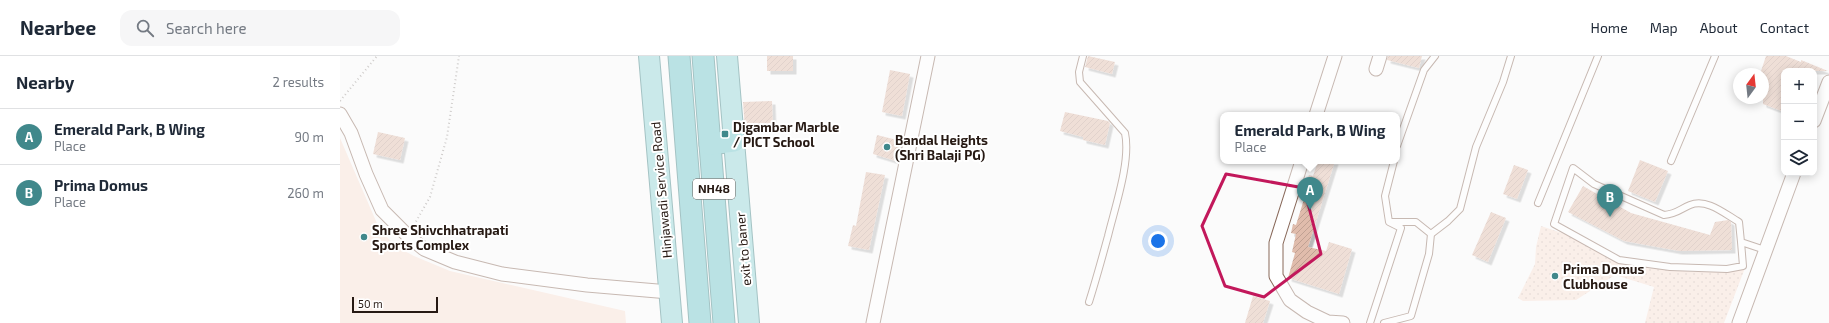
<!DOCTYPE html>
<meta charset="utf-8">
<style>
:root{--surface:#fff;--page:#f6f6f7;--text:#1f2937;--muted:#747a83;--line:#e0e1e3;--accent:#40888b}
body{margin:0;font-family:"Exo 2",sans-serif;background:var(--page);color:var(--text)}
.controls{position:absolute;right:12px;top:12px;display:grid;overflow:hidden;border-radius:8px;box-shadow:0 2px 10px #0003}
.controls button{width:36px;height:36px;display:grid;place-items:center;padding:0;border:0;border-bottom:1px solid var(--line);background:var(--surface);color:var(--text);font:20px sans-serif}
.compass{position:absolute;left:1393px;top:12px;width:36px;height:36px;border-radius:50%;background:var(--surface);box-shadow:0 2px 10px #0003;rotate:15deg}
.scale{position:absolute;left:12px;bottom:10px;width:86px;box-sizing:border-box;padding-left:4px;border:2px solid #261913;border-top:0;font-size:11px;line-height:14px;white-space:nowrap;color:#261913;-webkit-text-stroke:3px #fff;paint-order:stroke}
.you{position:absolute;left:818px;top:185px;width:14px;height:14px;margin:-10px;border:3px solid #fff;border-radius:50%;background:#1a73e8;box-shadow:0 0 0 6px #1a73e833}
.badge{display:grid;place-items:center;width:26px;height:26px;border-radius:50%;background:var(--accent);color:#fff;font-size:13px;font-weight:700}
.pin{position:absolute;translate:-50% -33px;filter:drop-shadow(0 1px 2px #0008)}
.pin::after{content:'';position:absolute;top:21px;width:14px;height:12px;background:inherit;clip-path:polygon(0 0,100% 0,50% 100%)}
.popup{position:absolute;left:880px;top:56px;width:180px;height:52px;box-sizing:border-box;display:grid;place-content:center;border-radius:8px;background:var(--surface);filter:drop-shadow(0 1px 3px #0005);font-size:13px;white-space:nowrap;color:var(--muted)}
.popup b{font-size:15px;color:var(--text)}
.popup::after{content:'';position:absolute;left:50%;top:100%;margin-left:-8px;border:8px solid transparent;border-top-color:var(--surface)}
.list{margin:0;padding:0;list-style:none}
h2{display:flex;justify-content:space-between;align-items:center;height:52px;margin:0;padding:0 16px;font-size:17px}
h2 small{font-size:13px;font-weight:400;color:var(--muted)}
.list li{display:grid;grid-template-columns:26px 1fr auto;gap:12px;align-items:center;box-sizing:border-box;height:56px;padding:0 16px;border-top:1px solid var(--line)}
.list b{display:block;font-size:15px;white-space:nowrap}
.list p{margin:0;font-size:13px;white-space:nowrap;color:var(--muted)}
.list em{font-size:13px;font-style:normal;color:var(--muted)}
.icon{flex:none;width:22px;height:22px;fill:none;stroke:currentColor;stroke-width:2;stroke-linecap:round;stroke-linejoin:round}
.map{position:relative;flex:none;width:1489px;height:267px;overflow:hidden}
header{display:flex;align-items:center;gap:24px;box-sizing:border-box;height:56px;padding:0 20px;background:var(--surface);border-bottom:1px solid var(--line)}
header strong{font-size:19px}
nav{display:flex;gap:22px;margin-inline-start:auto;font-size:14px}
.search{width:280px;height:36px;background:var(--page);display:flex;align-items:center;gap:10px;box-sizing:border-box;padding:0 14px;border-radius:12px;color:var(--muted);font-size:15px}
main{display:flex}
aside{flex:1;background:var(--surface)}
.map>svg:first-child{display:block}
</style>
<header>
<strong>Nearbee</strong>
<div class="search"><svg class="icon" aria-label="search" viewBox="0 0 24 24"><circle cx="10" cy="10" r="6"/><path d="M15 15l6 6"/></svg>Search here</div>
<nav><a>Home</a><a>Map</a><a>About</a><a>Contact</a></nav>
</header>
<main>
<aside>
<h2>Nearby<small>2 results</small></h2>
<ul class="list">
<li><span class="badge">A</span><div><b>Emerald Park, B Wing</b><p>Place</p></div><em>90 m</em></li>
<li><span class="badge">B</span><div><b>Prima Domus</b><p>Place</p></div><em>260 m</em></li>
</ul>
</aside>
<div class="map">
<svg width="1489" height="267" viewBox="0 0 1489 267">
<defs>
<pattern id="grass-dots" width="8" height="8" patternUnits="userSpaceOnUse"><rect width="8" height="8" fill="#f9dfd3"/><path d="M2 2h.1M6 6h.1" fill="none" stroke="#d5bfb4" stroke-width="1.8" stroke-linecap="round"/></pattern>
<pattern id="building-hatch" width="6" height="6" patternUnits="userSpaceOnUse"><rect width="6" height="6" fill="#e0bcac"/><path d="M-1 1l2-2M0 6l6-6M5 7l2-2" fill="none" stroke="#c0a193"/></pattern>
<filter id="shadow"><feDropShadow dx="3.5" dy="3.5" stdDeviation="0" flood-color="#0004"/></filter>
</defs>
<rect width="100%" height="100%" fill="#fbfbfb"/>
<polygon fill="url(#grass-dots)" points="1201,170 1234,181 1279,204 1353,216 1405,212 1384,267 1305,267 1314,231 1275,219 1236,244 1183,245 1178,242 1195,208 1196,191"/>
<polygon fill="#f9dfd3" points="0,82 39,172 55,190 74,200 110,215 285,255 286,267 0,267"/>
<g fill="url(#building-hatch)" filter="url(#shadow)">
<rect x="427" y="0" width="26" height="15"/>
<polygon points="748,0 775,6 772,18 745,11"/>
<polygon points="1048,0 1082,0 1079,12 1047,4"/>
<polygon points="1426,0 1446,0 1461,6 1461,4 1488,15 1444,15 1444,56 1423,48 1423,18 1420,18"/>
<polygon points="550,14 570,18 562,60 542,56"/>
<polygon points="432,45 433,72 405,73 403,46"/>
<polygon points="725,56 768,65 770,67 765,89 743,84 743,81 720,75"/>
<polygon points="38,76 65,82 60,104 33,98"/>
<polygon points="537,79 561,85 556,105 533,98"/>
<polygon points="1300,104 1328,115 1315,146 1288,135"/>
<polygon points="978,105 995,105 968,191 986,195 989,186 1012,193 999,238 948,222 955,197 952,196 956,178 951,177 953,168 956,169 965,140 962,139 969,119 973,120"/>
<polygon points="1174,109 1188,114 1177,143 1163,138"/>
<polygon points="526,116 545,119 529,194 508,190 513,169 516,170"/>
<polygon points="1243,130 1291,157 1370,179 1375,166 1388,164 1391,166 1392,194 1339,195 1284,185 1228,156"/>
<polygon points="1151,156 1166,162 1148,206 1132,199"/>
<polygon points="913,240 930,245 923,267 905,267"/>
</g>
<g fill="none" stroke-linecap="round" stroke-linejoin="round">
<defs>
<g id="service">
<path d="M743,0l-4,16 1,10 45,51c6,28 -10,74 -17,103 -6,22 -12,44 -19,66"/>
<polyline points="1057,90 1084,14 1095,0"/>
<polyline points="1331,105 1375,0"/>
<polyline points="1198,147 1258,0"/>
<polyline points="1051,166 1076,166 1091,178"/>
<path d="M1401,186l2,24 -16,3 -57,-2 -51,-7 -65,-36 19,-56 21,16 70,31c13,-1 16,-6 26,-10 17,-7 35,9 49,17l2,20 24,8"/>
<polyline points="1030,267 1061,172 1049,166 1045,140 1054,105"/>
<polyline points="1044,267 1071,260 1089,198 1091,178 1108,165 1120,153 1136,91 1163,26 1171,0"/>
</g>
<g id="minor">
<polyline points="1036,13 1040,0"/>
<polyline points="0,58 11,77 26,118 42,154 68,180 84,193 115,206 162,218 247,229 329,236"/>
<polyline points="976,59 995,0"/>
<polyline points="1474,65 1489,26"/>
<polyline points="962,105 936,187 936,220 950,244 967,256 988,266 1003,267"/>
<polyline points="533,267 588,0"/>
<polyline points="1399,267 1454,117"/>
</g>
<g id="primary">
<polyline points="309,0 332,267"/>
<polyline points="387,0 409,267"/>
</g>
<g id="trunk">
<polyline points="339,0 360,267"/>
<polyline points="363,0 384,267"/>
<polyline points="370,88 394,85"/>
</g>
</defs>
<use href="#service" stroke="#886859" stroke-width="8"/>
<use href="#minor" stroke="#886859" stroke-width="15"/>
<use href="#primary" stroke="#3a7e80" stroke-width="22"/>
<use href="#trunk" stroke="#3a7e80" stroke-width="23"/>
<g stroke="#97918e" stroke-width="2" stroke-dasharray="1 3" stroke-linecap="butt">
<polyline points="0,45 37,0"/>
<polyline points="74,169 90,141 107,81 119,0"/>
</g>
<use href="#service" stroke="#fff" stroke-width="6"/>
<use href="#minor" stroke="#fff" stroke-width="13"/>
<use href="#primary" stroke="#8fd3d6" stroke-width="20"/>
<use href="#trunk" stroke="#6ac4c8" stroke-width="21"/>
</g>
<path d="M0 0H1489V267H0ZM886,118l78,14 17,66 -57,43 -39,-11 -23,-60z" fill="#fbfbfb" fill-opacity=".55" fill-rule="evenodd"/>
<path fill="none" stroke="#c2185b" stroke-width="3" stroke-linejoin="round" d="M886,118l78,14 17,66 -57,43 -39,-11 -23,-60z"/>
<g fill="#40888b" stroke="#fff" stroke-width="1.5">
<rect x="381" y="74" width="8" height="8" rx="2"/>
<circle cx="547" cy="91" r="4"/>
<circle cx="24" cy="181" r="4"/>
<circle cx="1215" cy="220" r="4"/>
</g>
<g text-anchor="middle" stroke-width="4" stroke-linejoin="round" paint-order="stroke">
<rect fill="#fff" stroke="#675e5a" stroke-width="1" x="353" y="123" width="42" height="20" rx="3"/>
<g font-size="12" font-weight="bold" fill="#261913">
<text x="374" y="137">NH48</text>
</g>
<g font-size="13" font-weight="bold" fill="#261913" stroke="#fff" text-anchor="start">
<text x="393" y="76">Digambar Marble<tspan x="393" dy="15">/ PICT School</tspan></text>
<text x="555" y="89">Bandal Heights<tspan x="555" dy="15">(Shri Balaji PG)</tspan></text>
<text x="32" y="179">Shree Shivchhatrapati<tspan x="32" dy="15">Sports Complex</tspan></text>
<text x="1223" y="218">Prima Domus<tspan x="1223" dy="15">Clubhouse</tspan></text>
</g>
<g font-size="13" fill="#261913" stroke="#fff">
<text transform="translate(321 134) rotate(-95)" y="5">Hinjawadi Service Road</text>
<text transform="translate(403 193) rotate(-95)" y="5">exit to baner</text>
</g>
</g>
</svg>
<div class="controls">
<button>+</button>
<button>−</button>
<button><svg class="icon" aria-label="layers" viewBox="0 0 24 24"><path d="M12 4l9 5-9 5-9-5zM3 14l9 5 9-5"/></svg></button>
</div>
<svg class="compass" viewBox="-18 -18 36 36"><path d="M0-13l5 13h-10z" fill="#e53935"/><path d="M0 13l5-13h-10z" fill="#747a83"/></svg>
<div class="scale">50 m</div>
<div class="you"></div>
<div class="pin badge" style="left:970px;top:154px">A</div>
<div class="popup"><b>Emerald Park, B Wing</b>Place</div>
<div class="pin badge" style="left:1270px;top:161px">B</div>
</div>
</main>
